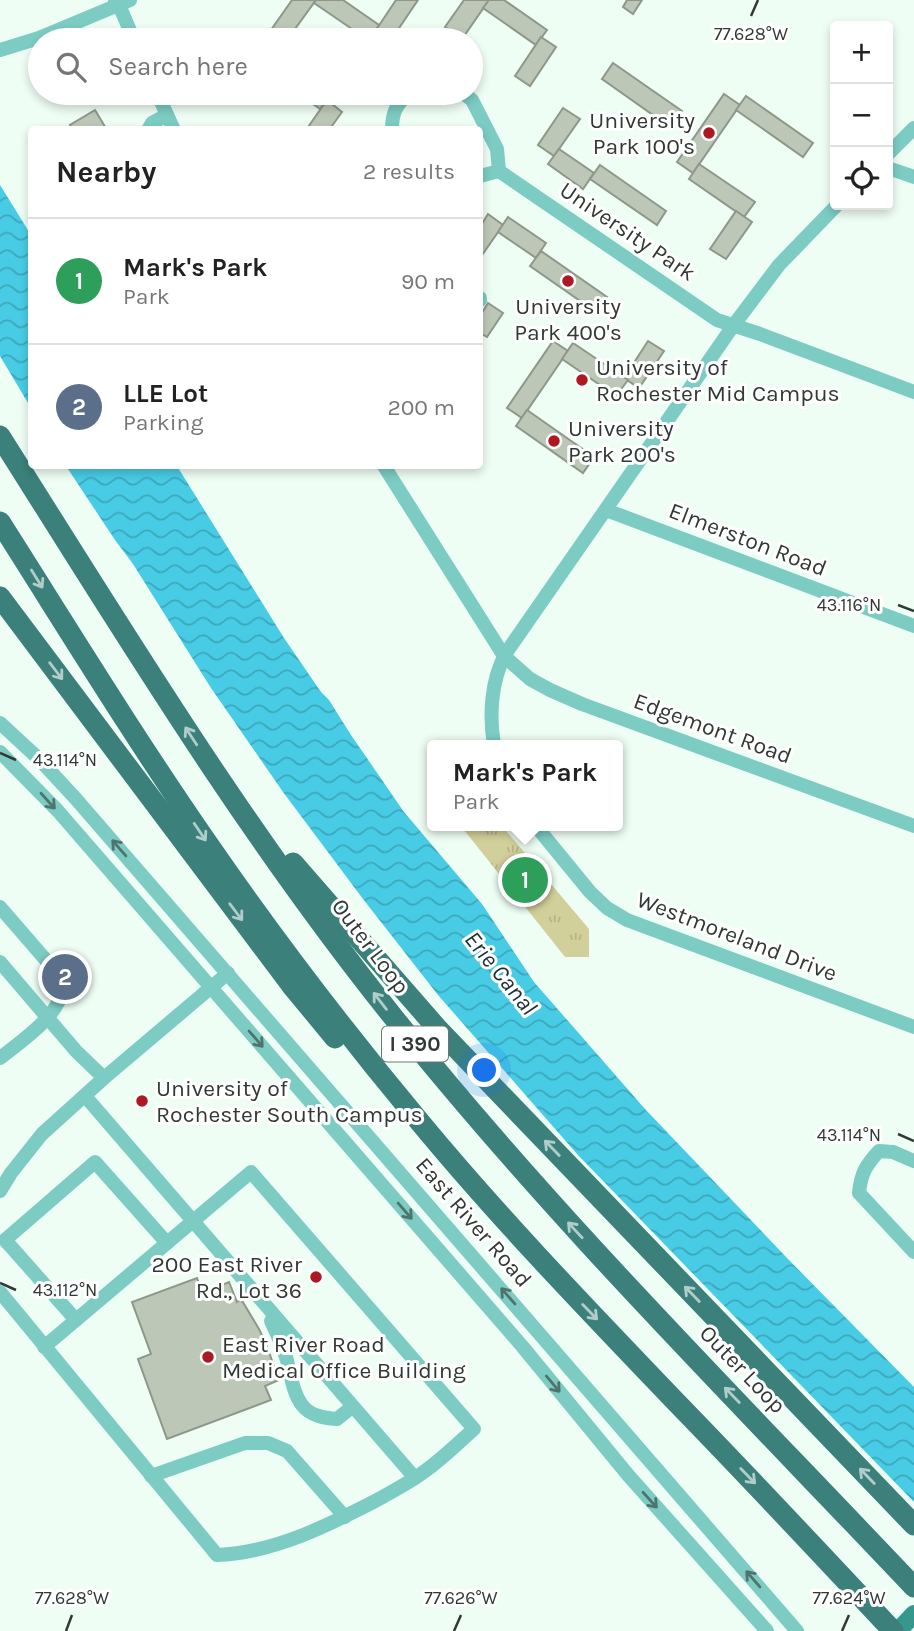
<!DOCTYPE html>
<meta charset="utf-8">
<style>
:root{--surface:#fff;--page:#f6f6f6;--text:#222;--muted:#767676;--line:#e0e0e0;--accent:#ea580c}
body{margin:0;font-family:Karla,sans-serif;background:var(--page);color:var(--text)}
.controls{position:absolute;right:21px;top:21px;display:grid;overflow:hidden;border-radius:7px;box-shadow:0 4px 10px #0003}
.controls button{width:63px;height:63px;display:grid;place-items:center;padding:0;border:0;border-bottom:2px solid var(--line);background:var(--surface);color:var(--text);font:35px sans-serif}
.you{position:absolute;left:485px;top:1071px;width:24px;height:24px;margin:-18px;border:5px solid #fff;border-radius:50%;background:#1a73e8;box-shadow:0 0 0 10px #1a73e833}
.badge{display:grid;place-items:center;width:46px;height:46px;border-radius:50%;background:var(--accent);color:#fff;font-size:23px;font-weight:700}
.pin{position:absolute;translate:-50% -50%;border:4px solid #fff;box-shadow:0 2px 7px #0006}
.popup{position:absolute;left:427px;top:740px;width:196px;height:91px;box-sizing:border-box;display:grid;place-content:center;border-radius:7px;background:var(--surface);filter:drop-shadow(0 2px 5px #0005);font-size:23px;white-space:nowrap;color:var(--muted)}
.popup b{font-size:26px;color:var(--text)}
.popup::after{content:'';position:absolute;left:50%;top:100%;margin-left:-14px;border:14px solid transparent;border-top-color:var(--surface)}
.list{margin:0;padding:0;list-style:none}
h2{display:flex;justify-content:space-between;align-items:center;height:91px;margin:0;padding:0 28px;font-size:30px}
h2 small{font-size:23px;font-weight:400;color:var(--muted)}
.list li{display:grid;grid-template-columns:46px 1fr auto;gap:21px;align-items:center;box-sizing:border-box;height:126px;padding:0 28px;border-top:2px solid var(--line)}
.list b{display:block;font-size:26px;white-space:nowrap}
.list p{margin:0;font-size:23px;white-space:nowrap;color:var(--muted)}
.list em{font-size:23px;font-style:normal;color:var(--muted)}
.icon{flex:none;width:38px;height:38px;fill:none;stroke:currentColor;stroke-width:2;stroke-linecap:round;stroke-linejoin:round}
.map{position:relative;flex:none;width:914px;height:1631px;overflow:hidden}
.search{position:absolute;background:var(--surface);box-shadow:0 4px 10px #0003;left:28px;top:28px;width:455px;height:77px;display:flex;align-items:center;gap:18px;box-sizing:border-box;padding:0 24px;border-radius:38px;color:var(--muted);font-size:26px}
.panel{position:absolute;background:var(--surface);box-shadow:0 4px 10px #0003;left:28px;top:126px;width:455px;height:343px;border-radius:7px}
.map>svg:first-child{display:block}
</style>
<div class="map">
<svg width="914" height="1631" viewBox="0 0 914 1631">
<defs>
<pattern id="grass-tufts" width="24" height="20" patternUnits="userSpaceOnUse" patternTransform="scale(1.75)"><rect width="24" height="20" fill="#d2d09a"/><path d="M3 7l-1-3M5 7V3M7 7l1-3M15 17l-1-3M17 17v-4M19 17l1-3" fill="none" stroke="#b5b385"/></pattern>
<pattern id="water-waves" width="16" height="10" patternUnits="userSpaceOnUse" patternTransform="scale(1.75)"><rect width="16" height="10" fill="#48cce6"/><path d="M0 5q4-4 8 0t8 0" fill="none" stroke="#3da7bb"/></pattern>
</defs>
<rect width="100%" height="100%" fill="#effef5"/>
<polygon fill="url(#grass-tufts)" points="469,826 502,826 589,929 589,957 565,957 464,830"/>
<g fill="url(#water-waves)">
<polygon points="0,185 31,235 31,408 0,356"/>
<polygon points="66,466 177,466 284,638 321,692 329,700 351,735 404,812 482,904 534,982 645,1109 787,1258 914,1387 914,1502 577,1154 438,995 363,899 283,792 211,688 133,564 115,540"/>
</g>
<g fill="#bdc7b7" stroke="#8e9788" stroke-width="2">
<polygon points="292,0 316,0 287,40 264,40"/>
<polygon points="316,0 343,0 379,25 368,40 314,3"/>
<polygon points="396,0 418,0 391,40 385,40 374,33"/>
<polygon points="464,0 489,0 462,39 445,27"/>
<polygon points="489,0 504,0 547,30 536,45 483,8"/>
<polygon points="627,0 642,0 633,14 623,7"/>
<polygon points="541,37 556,47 530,86 515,76"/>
<polygon points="613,63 682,111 670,127 602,79"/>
<polygon points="297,93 332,93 320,109"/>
<polygon points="724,94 740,105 693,173 677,162"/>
<polygon points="746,96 813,143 803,157 736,110"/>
<polygon points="327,100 342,112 329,130 306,130"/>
<polygon points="563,108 580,119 554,156 538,145"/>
<polygon points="95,110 107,130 72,130 70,125"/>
<polygon points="559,149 594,173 583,189 548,164"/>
<polygon points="699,164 755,202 744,217 689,179"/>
<polygon points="600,165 666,211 657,225 590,179"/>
<polygon points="736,211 752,222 726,259 710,249"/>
<polygon points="488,214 503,225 480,258 480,227"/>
<polygon points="508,217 546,243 536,258 498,232"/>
<polygon points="541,251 607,297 596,312 530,266"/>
<polygon points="488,303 503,313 487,337 480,333 480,316"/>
<polygon points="553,341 568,351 522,418 507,408"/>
<polygon points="648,341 664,351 639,388 624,378"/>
<polygon points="573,343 628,380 616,396 562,359"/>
<polygon points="527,410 594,457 583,473 516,426"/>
<polygon points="197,1278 203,1293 229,1282 237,1302 241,1299 259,1329 266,1344 279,1380 265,1386 271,1400 167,1439 138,1359 151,1354 132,1302"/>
</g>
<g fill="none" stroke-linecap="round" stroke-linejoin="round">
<g stroke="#7cccc3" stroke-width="14">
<polyline points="115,0 119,5 134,40"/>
<polyline points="0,50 39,38 130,0"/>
<polyline points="157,93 174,130"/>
<polyline points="463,93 472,100 497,149 499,171 717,320 760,334 914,392"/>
<polyline points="148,130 152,123 167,115"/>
<path d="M392,130c0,-18 4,-25 17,-37"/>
<polyline points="888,154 914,128"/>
<polyline points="888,168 914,177"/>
<polyline points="480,176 499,171"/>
<polyline points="480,300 480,298"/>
<polyline points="384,466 504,656 530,679 550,690 582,704 914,826"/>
<polyline points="606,510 914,626"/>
<polyline points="0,723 40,760 76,799 797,1631"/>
<path d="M494,745c-5,-30 -3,-65 12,-92l227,-327 46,-61 58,-60"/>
<polyline points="0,752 58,811 522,1346 628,1475 767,1631"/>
<polyline points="536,826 590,892 607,908 627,920 914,1027"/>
<path d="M0,907l58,67c2,5 4,10 4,16 -2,25 -43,53 -62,68"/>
<polyline points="0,962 76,1051 104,1078"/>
<polyline points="85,1096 415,1478"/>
<path d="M914,1161l-21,-9 -14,-1c-13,14 -18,22 -20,42l55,59"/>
<polyline points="0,1191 11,1173 42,1134 104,1078 228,973"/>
<path d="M0,1292l217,263c57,-2 112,-30 162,-56 15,-9 32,-17 46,-28 17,-12 33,-28 49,-42l-223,-257 -207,175"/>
<polyline points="76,1320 5,1240 95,1162 167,1243"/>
<path d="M271,1321c6,12 11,24 15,36 5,16 6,35 16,48 8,11 23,13 35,14l15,-12"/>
<polyline points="151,1476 245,1443 268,1443 287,1451 345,1517"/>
</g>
<polyline stroke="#36978f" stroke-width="18" points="898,1631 914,1614"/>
<g stroke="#3b807a" stroke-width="21">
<path d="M0,436c125,198 247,399 394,582 161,201 343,382 520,569"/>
<path d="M0,522c68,107 134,215 206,319 67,97 138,190 213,280 81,98 169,189 257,281 73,75 145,152 217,229"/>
<polyline points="0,597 292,986 335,1038"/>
<polyline points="293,863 437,1028 914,1525"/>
</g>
</g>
<defs><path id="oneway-shaft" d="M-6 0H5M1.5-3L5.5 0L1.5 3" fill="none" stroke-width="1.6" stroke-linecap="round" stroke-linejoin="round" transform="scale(1.75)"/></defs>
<g stroke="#b1ccca">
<use href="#oneway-shaft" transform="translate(37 579) rotate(58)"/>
<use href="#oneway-shaft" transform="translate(56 671) rotate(53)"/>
<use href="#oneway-shaft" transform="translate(191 736) rotate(-123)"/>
<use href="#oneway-shaft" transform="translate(200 832) rotate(56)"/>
<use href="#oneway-shaft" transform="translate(236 912) rotate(53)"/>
<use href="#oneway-shaft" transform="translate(380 1001) rotate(-128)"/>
<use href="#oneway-shaft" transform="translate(552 1148) rotate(-134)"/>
<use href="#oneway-shaft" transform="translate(575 1230) rotate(-133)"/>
<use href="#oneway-shaft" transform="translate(692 1294) rotate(-134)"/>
<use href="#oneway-shaft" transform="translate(590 1312) rotate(46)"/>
<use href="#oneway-shaft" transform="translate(732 1395) rotate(-134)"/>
<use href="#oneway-shaft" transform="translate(748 1476) rotate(46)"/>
<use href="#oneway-shaft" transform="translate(867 1476) rotate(-134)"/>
</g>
<g stroke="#4f746d">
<use href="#oneway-shaft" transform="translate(48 801) rotate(48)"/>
<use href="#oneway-shaft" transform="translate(119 848) rotate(-131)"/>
<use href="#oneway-shaft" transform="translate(256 1039) rotate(49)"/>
<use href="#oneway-shaft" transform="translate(405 1211) rotate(49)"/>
<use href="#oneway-shaft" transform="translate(508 1296) rotate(-131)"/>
<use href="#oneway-shaft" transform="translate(553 1384) rotate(50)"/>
<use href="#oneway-shaft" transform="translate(650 1500) rotate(48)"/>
<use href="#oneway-shaft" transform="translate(753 1579) rotate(-131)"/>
</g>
<path fill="none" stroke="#313934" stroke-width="2.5" d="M751,16l7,-16M898,605l16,6M0,753l16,7M898,1134l16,7M0,1283l16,7M66,1631l6,-16M454,1631l7,-16M842,1631l7,-16"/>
<g fill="#ac1923" stroke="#fff" stroke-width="2.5">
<circle cx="709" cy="133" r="7"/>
<circle cx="568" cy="281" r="7"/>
<circle cx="582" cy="380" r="7"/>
<circle cx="554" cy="441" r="7"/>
<circle cx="142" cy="1101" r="7"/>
<circle cx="316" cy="1277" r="7"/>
<circle cx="208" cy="1357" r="7"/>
</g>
<g text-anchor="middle" stroke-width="6" stroke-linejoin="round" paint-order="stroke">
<rect fill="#fff" stroke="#6f7471" stroke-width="2" x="382" y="1026.5" width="66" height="35" rx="5"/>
<g font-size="21" font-weight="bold" fill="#313934">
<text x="415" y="1051">I 390</text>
</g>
<g font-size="23" fill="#313934" stroke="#fff" text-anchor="start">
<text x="695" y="128" text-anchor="end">University<tspan x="695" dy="26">Park 100's</tspan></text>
<text x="568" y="314" text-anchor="middle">University<tspan x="568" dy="26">Park 400's</tspan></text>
<text x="596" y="375">University of<tspan x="596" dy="26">Rochester Mid Campus</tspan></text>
<text x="568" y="436">University<tspan x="568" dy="26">Park 200's</tspan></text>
<text x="156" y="1096">University of<tspan x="156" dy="26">Rochester South Campus</tspan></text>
<text x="302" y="1272" text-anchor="end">200 East River<tspan x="302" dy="26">Rd., Lot 36</tspan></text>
<text x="222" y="1352">East River Road<tspan x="222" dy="26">Medical Office Building</tspan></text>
</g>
<g font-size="23" fill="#313934" stroke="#fff">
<text transform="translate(628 231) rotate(34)" y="8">University Park</text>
<text transform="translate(748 539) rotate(21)" y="8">Elmerston Road</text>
<text transform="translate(713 728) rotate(20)" y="8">Edgemont Road</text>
<text transform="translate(737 936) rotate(21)" y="8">Westmoreland Drive</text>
<text transform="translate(371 946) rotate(53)" y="8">Outer Loop</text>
<text transform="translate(474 1222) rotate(49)" y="8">East River Road</text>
<text transform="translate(743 1369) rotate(46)" y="8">Outer Loop</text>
</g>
<g font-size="24" font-style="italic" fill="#1a3035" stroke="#fff">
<text transform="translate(501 973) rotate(51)" y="8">Erie Canal</text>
</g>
</g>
<g font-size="18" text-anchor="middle" fill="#313934" stroke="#fff" stroke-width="6" stroke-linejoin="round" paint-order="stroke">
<text x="751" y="40">77.628°W</text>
<text x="849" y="611">43.116°N</text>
<text x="65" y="766">43.114°N</text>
<text x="849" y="1141">43.114°N</text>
<text x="65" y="1296">43.112°N</text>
<text x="72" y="1604">77.628°W</text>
<text x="461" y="1604">77.626°W</text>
<text x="849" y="1604">77.624°W</text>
</g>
</svg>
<div class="controls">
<button>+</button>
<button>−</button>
<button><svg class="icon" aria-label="locate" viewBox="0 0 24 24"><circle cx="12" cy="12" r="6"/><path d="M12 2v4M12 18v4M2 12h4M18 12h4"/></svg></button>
</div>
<div class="you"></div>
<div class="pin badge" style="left:525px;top:880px;background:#2e9e5b">1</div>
<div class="popup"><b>Mark's Park</b>Park</div>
<div class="pin badge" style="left:65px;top:977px;background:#5c6f8a">2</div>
<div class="search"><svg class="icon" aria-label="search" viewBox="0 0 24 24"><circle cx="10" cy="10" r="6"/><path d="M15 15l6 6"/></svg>Search here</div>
<section class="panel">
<h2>Nearby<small>2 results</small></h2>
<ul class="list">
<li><span class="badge" style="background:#2e9e5b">1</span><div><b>Mark's Park</b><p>Park</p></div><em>90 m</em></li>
<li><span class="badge" style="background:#5c6f8a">2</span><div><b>LLE Lot</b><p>Parking</p></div><em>200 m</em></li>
</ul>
</section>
</div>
